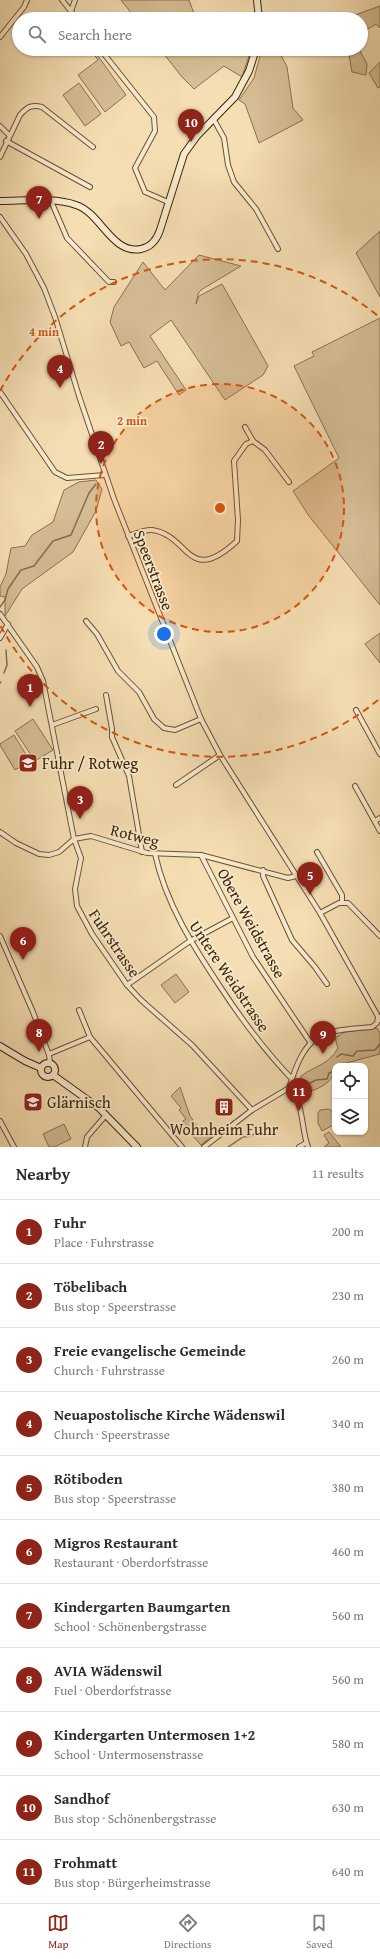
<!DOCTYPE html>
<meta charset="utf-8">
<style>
:root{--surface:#fff;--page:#f2f2f3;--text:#2b2b33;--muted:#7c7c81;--line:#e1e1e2;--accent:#8f2418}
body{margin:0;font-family:"Gentium Book Plus",serif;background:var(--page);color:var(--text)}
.controls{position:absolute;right:12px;bottom:12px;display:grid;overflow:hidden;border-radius:8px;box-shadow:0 1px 3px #0004}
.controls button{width:36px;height:36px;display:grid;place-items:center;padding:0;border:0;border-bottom:1px solid var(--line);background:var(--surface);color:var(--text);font:20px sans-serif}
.you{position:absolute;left:164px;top:634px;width:14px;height:14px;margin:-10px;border:3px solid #fff;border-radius:50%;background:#1a73e8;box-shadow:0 0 0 6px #1a73e833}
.badge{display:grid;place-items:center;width:26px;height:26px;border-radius:50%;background:var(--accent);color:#fff;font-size:13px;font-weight:700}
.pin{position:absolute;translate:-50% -33px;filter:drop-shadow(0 1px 2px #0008)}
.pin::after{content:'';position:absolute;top:21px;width:14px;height:12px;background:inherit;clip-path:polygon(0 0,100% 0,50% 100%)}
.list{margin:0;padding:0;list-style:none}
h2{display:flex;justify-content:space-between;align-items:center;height:52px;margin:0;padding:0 16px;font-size:17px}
h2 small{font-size:13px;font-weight:400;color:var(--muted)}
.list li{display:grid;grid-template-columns:26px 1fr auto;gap:12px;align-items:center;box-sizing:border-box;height:64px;padding:0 16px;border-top:1px solid var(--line)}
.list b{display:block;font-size:15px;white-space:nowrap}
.list p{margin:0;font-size:13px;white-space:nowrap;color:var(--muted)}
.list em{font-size:13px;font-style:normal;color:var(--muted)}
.icon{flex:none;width:22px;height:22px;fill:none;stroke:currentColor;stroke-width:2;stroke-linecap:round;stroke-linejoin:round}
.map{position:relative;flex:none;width:380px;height:1147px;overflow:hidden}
.search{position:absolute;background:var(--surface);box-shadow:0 1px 3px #0004;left:12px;right:12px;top:12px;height:44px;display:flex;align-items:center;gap:10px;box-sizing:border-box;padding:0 14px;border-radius:22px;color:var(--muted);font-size:15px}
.sheet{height:756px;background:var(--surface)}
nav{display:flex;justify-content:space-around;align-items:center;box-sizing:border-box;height:56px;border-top:1px solid var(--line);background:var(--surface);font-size:11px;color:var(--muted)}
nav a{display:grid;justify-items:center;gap:2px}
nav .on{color:var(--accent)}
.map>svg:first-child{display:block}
</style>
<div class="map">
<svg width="380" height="1147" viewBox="0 0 380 1147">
<rect width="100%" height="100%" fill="#f5deb3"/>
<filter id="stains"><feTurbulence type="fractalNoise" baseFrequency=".005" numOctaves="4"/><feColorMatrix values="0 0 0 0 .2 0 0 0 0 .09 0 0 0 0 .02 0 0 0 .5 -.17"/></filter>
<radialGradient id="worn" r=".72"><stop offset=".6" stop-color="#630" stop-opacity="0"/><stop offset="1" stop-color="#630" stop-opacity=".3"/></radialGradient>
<g fill="#d6be96" stroke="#8a714e">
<polygon points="121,0 189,0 196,19 136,19"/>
<polygon points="380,6 380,28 376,24 361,33 361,19 344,19"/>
<polygon points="90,49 93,49 126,95 105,112 78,75 98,60"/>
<polygon points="160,49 250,49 251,50 242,77 224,66 194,89 182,77"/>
<polygon points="262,49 278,49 287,67 293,108 303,120 259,143 245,104 239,100 254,78"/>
<polygon points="348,49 359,49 367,64 366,75 352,72"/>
<polygon points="380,62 380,87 378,88 369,73"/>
<polygon points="79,83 101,114 85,126 63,95"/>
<polygon points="380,231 380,297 356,253"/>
<polygon points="199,255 241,266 201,290 198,294 196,304 199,296 222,284 268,366 263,375 225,400 171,320 150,336 186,390 179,395 157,361 144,368 129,342 121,346 110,322 114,307 143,262 165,290"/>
<polygon points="380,318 380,605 309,516 293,491 339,458 294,366 314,356 312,352"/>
<polygon points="96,480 102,489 96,511 73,552 22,589 5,616 5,597 0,596 0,587 6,574 11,548 25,546 32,535 53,522 64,490 79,482"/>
<polygon points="380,633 380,663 365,644"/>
<polygon points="33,719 53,750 35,761 15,731"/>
<polygon points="14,735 30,761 15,770 0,745 0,744"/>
<polygon points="176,974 189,992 175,1003 161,985"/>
<path d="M377,1028l3,5v21l-45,12c0,18 -19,24 -34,28v-18c15,-11 28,-11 37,-28l-3,-10 10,-6z"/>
<polygon points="180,1087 190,1116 204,1136 211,1131 213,1135 201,1145 189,1132 183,1121 186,1119 179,1110 181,1108 171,1096"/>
<polygon points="320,1110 329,1109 335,1114 335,1124 322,1131 318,1123 318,1113"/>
<polygon points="64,1124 71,1139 54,1147 49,1147 43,1134"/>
<polygon points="329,1132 341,1147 324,1147 329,1143 324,1135"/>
</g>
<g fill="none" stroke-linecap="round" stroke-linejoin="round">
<g stroke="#876e4a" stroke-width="1.5">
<polyline points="0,607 5,600 8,589 21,570 34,566 53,541 71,535 89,493 96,484"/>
<polyline points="4,673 7,665 6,650"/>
<polyline points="0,683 1,682"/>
<polyline points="337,1057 341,1054 353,1056 357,1051 375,1050 380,1044"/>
<polyline points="304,1086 316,1080 327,1079 329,1073 332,1072 334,1067"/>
<polyline points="228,1147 243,1137 251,1136 260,1130"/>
</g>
<defs>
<g id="street">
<polyline points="62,0 77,19"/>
<polyline points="71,11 75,0"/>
<polyline points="0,37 24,7 27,0"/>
<polyline points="100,49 154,117 155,131 135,168 145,192 168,202"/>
<polyline points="214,120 224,138 228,165 234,182 256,209 278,249"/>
<polyline points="0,126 9,135"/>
<polyline points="6,141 90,187"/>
<path d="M0,157l20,-42c7,-8 12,-11 22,-8l51,40"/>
<polyline points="51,201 67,238 109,282 114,282"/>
<polyline points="0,217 26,254 44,288 55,317 79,396 114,499 201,719 220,755 320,913 380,1020"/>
<polyline points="0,392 55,472 67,478 105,475"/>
<polyline points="245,427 253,441"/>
<path d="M128,536c7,-2 17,-7 24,-6 38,5 35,57 85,11l1,-21 -4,-59 12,-17 7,-3 12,9 24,32"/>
<polyline points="0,614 37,667 43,681 74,839 81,858 75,889 77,906 92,934 127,985 141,1000 192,1045 252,1110"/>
<polyline points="86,621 97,634 118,671 139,692 154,719 164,728 175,730 201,719"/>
<polyline points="0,638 8,624"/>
<polyline points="106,695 112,729 112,737 129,776 142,852"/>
<polyline points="356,710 380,754"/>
<polyline points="52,725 96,709"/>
<polyline points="176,785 220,755"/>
<polyline points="355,786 380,831"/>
<polyline points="375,821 380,818"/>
<polyline points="0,832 16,843 39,854 49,855 59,852 74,839 91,836 147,853 201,855 288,878 296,876"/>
<polyline points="317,852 342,895 342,902"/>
<path d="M155,854c11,50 38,92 66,134 21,32 44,63 71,91"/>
<polyline points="201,855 253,957 310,1042"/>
<polyline points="263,870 263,876 292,940 315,967 327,984"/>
<polyline points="320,913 339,903 348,903 380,936"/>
<polyline points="0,936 33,1012 49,1055 50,1063"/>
<polyline points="127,985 190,941 233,918"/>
<polyline points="79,1010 90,1037 182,1147"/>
<polyline points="49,1054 90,1037"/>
<path d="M289,1088c15,13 12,41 19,59"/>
<polyline points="0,1121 14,1147"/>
<polyline points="85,1147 87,1137 106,1115"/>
<path d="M204,1147l48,-37 37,-22c17,-55 29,-57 83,-61l5,-4 1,-6"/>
<polyline points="299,1147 306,1143"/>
</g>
<g id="secondary">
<polyline points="257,0 259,19"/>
<path d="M0,201c23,0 55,-4 76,4 25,8 36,50 65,44 10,-2 16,-10 19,-19l24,-76 13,-18 38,-39 14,-26 7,-22"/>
<polyline points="0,1046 25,1061 41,1068"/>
<circle cx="48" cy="1070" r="7"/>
<polyline points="53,1075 99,1108 137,1147"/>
</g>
</defs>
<use href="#street" stroke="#6c5231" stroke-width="6"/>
<use href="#secondary" stroke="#3e2406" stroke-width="8"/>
<use href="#street" stroke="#f8eace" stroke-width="4"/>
<use href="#secondary" stroke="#f8eace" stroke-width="6"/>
</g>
<circle cx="220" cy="508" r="124" fill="#d7540b" fill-opacity=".12"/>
<g fill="none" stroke="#d7540b" stroke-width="2" stroke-dasharray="7 5">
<circle cx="220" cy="508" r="124"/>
<path d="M378 700A249 249 0 0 1 0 625M0 391A249 249 0 0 1 378 316"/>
</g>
<defs>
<symbol id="school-square" viewBox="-11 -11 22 22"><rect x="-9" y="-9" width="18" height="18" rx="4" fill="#8f2418" stroke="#f8eace"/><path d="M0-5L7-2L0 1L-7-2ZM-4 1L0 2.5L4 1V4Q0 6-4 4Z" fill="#fff"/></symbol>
<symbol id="building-square" viewBox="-11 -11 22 22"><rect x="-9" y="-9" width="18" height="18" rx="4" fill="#8f2418" stroke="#f8eace"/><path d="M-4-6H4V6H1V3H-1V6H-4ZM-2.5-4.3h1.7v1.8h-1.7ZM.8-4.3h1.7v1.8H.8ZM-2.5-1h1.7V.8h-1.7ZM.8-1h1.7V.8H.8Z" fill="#fff"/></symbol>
</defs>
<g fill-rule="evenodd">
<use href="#school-square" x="17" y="752" width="22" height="22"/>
<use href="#school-square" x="22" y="1091" width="22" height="22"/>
<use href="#building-square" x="213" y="1096" width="22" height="22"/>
</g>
<g text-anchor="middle" stroke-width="3.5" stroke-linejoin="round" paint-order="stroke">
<g font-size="16" fill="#3e2406" stroke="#f8eace">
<text transform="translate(154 570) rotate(69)" y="6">Speerstrasse</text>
<text transform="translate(135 835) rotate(14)" y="6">Rotweg</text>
<text transform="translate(252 923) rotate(61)" y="6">Obere Weidstrasse</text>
<text transform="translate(115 943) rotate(56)" y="6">Fuhrstrasse</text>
<text transform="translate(230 976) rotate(56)" y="6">Untere Weidstrasse</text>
</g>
<g font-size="16" fill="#3e2406" stroke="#f8eace" text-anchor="start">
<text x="42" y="769">Fuhr / Rotweg</text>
<text x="47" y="1108">Glärnisch</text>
<text x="224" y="1135" text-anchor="middle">Wohnheim Fuhr</text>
</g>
</g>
<circle cx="220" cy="508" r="6" fill="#d7540b" stroke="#f8eace" stroke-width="2"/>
<g font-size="12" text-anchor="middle" font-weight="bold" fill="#d7540b" stroke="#f8eace" stroke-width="3.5" stroke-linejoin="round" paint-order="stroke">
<text x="44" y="336">4 min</text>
<text x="132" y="425">2 min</text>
</g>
<rect width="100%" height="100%" filter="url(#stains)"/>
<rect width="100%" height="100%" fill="url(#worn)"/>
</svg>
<div class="controls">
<button><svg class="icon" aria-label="locate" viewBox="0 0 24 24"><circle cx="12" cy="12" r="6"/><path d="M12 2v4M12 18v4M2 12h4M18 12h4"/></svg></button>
<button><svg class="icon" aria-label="layers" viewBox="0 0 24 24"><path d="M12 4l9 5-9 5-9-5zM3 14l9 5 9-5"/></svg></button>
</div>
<div class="you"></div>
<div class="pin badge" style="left:30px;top:707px">1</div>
<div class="pin badge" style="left:101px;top:464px">2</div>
<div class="pin badge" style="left:80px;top:819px">3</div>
<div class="pin badge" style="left:60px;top:388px">4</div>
<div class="pin badge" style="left:310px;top:895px">5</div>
<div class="pin badge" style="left:23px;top:960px">6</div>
<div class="pin badge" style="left:39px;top:219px">7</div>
<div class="pin badge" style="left:39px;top:1052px">8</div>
<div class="pin badge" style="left:323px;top:1054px">9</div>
<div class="pin badge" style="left:191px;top:142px">10</div>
<div class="pin badge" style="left:299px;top:1111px">11</div>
<div class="search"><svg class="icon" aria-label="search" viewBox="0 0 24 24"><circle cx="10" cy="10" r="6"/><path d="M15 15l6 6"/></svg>Search here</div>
</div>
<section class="sheet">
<h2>Nearby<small>11 results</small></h2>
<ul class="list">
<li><span class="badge">1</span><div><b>Fuhr</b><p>Place · Fuhrstrasse</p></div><em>200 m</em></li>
<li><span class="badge">2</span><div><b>Töbelibach</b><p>Bus stop · Speerstrasse</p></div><em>230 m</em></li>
<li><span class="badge">3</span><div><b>Freie evangelische Gemeinde</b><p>Church · Fuhrstrasse</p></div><em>260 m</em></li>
<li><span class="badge">4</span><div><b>Neuapostolische Kirche Wädenswil</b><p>Church · Speerstrasse</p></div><em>340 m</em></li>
<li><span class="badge">5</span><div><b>Rötiboden</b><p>Bus stop · Speerstrasse</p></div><em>380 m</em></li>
<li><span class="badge">6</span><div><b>Migros Restaurant</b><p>Restaurant · Oberdorfstrasse</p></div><em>460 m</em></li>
<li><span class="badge">7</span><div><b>Kindergarten Baumgarten</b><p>School · Schönenbergstrasse</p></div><em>560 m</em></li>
<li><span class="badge">8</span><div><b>AVIA Wädenswil</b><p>Fuel · Oberdorfstrasse</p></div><em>560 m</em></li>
<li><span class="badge">9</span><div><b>Kindergarten Untermosen 1+2</b><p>School · Untermosenstrasse</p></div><em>580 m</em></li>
<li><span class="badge">10</span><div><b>Sandhof</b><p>Bus stop · Schönenbergstrasse</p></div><em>630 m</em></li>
<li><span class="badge">11</span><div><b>Frohmatt</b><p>Bus stop · Bürgerheimstrasse</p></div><em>640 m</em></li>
</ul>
</section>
<nav>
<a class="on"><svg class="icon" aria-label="map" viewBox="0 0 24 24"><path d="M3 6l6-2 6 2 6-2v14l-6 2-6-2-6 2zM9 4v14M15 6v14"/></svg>Map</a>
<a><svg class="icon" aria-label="directions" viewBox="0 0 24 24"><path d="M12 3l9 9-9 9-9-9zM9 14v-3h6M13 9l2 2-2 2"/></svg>Directions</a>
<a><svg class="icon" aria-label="saved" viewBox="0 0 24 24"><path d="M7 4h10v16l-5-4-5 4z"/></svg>Saved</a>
</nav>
